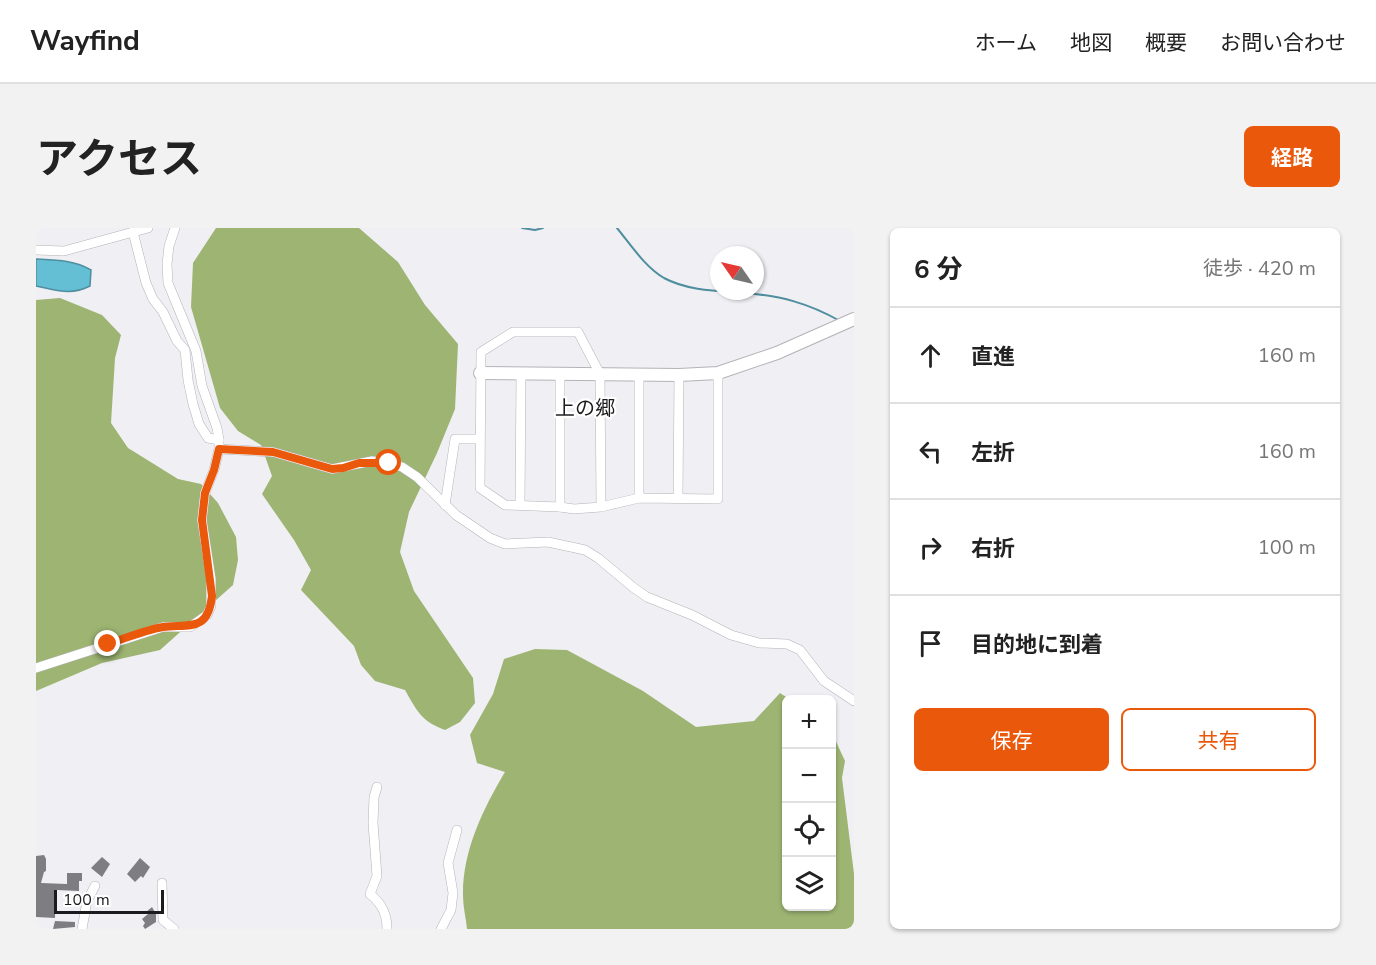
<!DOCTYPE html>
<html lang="ja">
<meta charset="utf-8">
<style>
:root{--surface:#fff;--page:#f2f2f2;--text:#222;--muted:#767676;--line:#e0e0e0;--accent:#ea580c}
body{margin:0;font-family:"Nunito Sans","Noto Sans JP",sans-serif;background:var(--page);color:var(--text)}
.controls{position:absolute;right:18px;bottom:18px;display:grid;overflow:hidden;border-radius:9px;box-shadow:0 2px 4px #0004}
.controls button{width:54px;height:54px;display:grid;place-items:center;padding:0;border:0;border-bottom:2px solid var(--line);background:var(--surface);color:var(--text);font:30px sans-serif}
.compass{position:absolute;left:674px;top:18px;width:54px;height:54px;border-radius:50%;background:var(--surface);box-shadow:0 2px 4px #0004;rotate:304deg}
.scale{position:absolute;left:18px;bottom:15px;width:110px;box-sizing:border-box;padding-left:6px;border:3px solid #1b1b1d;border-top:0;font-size:16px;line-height:21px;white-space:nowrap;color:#1b1b1d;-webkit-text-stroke:4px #fff;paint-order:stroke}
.stop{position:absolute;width:18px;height:18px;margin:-14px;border:4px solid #ea580c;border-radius:50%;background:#fff}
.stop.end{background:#ea580c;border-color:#fff;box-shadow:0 2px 6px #0008}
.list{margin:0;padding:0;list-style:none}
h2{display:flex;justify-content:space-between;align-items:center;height:78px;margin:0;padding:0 24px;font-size:26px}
h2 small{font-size:20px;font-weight:400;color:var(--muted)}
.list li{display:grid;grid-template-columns:39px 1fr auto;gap:18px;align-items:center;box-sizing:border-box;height:96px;padding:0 24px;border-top:2px solid var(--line)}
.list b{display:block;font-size:22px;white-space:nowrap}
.list em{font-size:20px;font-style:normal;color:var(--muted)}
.actions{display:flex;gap:12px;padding:18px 24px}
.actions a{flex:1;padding:14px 0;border:2px solid var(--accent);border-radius:9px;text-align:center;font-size:21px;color:var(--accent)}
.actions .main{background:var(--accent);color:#fff}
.icon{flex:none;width:33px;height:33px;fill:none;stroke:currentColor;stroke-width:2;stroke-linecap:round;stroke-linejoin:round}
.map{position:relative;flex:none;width:818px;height:701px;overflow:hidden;border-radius:9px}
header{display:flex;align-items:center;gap:36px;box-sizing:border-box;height:84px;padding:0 30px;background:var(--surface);border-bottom:2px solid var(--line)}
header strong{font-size:28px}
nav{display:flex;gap:33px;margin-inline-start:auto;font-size:21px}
.intro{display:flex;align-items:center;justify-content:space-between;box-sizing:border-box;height:144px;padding:0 36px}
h1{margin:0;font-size:42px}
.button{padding:15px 27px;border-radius:9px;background:var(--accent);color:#fff;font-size:21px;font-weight:700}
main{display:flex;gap:36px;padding:0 36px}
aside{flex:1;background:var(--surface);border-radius:9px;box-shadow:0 2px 4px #0004}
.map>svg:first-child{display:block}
</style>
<header>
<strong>Wayfind</strong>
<nav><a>ホーム</a><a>地図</a><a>概要</a><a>お問い合わせ</a></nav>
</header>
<div class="intro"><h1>アクセス</h1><a class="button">経路</a></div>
<main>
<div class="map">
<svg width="818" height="701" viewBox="0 0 818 701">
<rect width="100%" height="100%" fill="#efeff4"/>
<g fill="#9db472">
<path d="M180,0h143l39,34 27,43 33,39 -3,65 -18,44 -28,59 -9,40 14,39 59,87 2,25 -15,19 -15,8c-24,-9 -28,-19 -40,-40l-30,-9 -14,-16 -7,-19 -53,-56 10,-20 -17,-30 -32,-46 10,-18 -11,-31 -23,-14 -18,-23 -29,-101 2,-44z"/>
<polygon points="24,70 66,87 85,107 79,130 75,195 92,220 142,251 165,256 182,275 200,309 202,332 197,357 124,422 66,435 0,463 0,72"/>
<path d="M499,421l32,1 76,41 53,36 58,-6 26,-28 9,6 -3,1v206h46v-173l13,28 -3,17 12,96v55h-387c-1,-11 -4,-22 -4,-33 -1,-44 20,-87 42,-124l-28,-9 -7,-28 23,-41 11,-35z"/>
</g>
<path fill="#64bfd5" stroke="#4e8e9e" stroke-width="1.5" d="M0,31c19,1 38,1 55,11l-1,16c-20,10 -33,4 -54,0z"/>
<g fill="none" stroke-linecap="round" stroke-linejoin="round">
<g stroke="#4e8e9e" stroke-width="2">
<polyline points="486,0 499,2 507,0"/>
<path d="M581,0c14,17 28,39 47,50 24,13 55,13 81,15 36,3 63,10 95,28"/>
</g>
</g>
<g fill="#7d7d82">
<polygon points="8,627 10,631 10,643 8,644 5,655 31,656 31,645 46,645 46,653 43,653 43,663 21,662 20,664 19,690 0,689 0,628"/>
<polygon points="66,629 74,636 66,649 55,640"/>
<polygon points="104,630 114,639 107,650 105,648 99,654 91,646"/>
<polygon points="116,679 120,686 120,694 109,701 107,698 109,695 106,691 112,686 110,684"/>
<polygon points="19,693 39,694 39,699 17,701"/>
</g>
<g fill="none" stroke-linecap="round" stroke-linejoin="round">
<defs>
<g id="street">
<polyline points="97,4 110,55 117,71 127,84 141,113 149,122 152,152 157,176 163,196 172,210 183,212"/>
<polyline points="0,22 28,23 112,0"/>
<polyline points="183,221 237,224 296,241 336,233 353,235 366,239 381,249 420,287 454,310 469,316 512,314 549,322 562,330 598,360 611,369 656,387 695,407 723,415 751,416 764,422 788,453 818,473"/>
<polyline points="603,270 603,147"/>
<polyline points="642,271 643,147"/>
<polyline points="409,277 419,211 444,211"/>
<polyline points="484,277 485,145"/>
<polyline points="524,279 524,146"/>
<polyline points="565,279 564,146 542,104 477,104 445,124 444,260 469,277 524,279 538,281 565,279 603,270 682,271 682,145"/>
<polyline points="0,440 127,399 154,399 171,387 175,378 175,351 166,292 169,265 178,242 183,221 183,212 181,200 166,158 160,123 132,55 131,36 133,18 139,0"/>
<path d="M341,559l-3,10 -1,26 4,53 -7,18c12,10 17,20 17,35"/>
<polyline points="126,655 127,692 138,701"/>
<polyline points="46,701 51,673 59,658"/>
<polyline points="405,701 415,682 417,665 412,635 421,602"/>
</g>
<polyline id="secondary" points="444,145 643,147 682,145 741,125 818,91"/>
</defs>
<use href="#street" stroke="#b3b3b8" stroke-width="10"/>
<use href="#secondary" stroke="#b3b3b8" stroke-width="14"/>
<use href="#street" stroke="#fff" stroke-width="9"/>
<use href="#secondary" stroke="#fff" stroke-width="12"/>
</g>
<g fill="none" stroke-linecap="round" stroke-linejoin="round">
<path stroke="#ea580c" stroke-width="8" d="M72,416c18,-6 37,-14 55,-17 27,-3 45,5 49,-31l-10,-76 3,-27 9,-23 5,-21 54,3 59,17 11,-1 16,-5h30"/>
</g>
<g text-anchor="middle" stroke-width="4.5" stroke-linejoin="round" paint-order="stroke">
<g font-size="20" fill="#1b1b1d" stroke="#fff">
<text x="549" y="187">上の郷</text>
</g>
</g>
</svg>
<div class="controls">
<button>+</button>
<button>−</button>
<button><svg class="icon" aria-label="locate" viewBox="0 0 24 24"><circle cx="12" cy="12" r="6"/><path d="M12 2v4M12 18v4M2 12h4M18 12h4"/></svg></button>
<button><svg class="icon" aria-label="layers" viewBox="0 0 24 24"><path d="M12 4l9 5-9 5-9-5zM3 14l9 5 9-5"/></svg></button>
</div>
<svg class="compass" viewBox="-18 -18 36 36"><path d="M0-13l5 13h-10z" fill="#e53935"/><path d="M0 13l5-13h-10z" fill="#767676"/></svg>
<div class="scale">100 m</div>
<div class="stop" style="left:353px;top:235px"></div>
<div class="stop end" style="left:72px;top:416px"></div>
</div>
<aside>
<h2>6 分<small>徒歩 · 420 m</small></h2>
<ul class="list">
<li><svg class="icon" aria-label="ahead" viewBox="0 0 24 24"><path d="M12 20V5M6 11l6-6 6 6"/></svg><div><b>直進</b></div><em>160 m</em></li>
<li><svg class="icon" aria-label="left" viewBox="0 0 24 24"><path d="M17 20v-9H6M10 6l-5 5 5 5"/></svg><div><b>左折</b></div><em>160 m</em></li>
<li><svg class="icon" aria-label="right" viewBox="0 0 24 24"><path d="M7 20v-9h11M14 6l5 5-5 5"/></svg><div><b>右折</b></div><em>100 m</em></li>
<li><svg class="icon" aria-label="arrive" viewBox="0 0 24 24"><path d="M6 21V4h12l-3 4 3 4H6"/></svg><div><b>目的地に到着</b></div></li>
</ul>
<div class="actions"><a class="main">保存</a><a>共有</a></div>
</aside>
</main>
